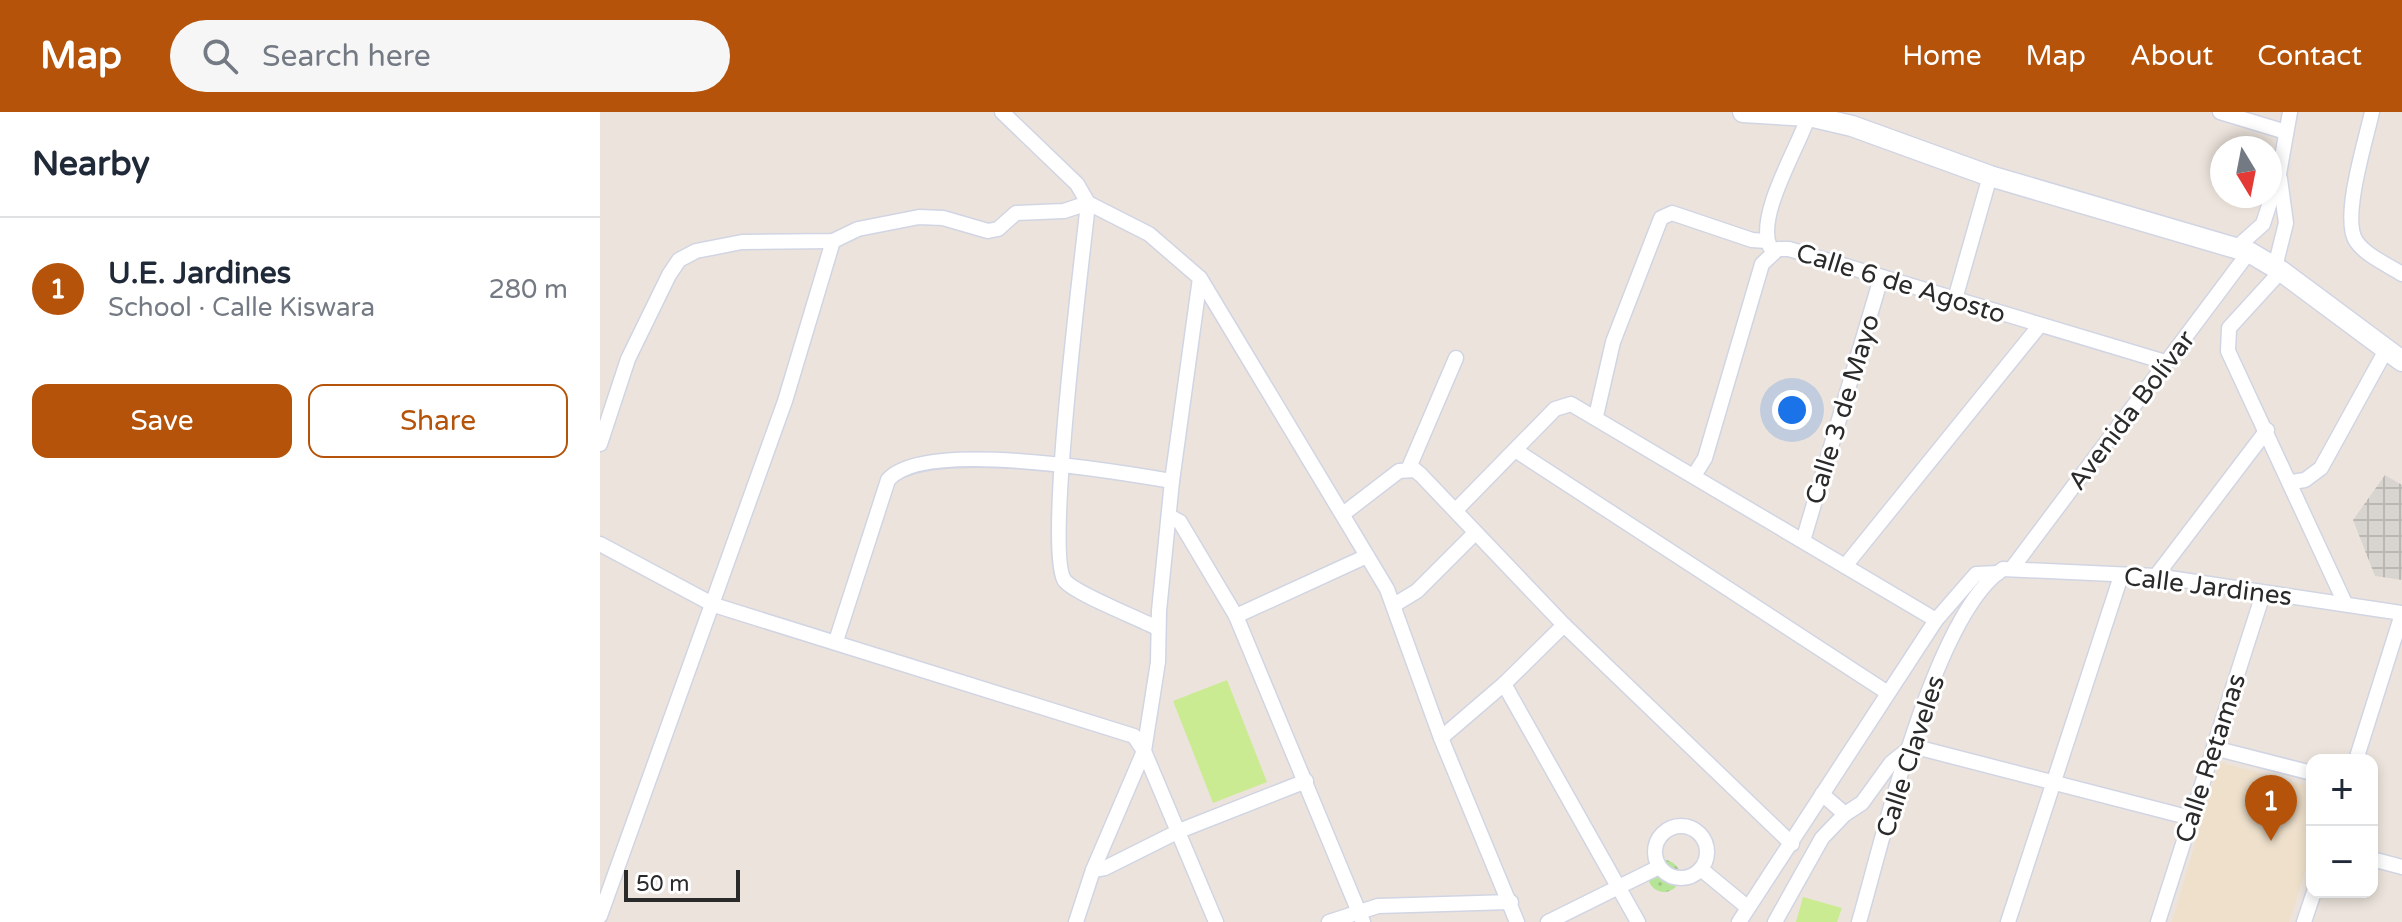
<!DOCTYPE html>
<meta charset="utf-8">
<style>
:root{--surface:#fff;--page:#f6f6f7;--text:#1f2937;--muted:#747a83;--line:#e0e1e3;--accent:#b45309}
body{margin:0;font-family:"Varela Round",sans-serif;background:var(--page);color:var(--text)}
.controls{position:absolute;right:24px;bottom:24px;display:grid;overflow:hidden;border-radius:16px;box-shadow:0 4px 12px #0003}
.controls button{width:72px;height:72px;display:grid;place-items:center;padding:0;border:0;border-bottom:2px solid var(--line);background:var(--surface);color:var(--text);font:40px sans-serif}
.compass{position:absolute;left:1610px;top:24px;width:72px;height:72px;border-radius:50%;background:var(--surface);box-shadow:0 4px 12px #0003;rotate:170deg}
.scale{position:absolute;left:24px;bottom:20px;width:116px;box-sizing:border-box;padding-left:8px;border:4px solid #2a2a2a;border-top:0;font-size:22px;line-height:28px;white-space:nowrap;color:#2a2a2a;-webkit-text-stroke:6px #fff;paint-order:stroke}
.you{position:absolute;left:1192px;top:298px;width:28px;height:28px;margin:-20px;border:6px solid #fff;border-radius:50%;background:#1a73e8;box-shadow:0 0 0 12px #1a73e833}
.badge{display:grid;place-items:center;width:52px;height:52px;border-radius:50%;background:var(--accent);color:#fff;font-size:26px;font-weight:700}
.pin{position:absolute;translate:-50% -66px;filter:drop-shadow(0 2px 4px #0008)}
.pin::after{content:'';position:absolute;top:42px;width:28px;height:24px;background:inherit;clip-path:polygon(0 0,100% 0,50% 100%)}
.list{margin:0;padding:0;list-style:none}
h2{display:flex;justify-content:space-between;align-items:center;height:104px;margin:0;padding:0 32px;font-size:34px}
h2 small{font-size:26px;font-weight:400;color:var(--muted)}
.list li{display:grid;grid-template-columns:52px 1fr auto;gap:24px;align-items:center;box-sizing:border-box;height:144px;padding:0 32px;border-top:2px solid var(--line)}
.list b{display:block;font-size:30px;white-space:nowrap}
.list p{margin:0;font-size:26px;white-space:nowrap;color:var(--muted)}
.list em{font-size:26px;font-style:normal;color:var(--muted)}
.actions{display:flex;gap:16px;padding:24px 32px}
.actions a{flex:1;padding:18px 0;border:2px solid var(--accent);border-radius:16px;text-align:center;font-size:28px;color:var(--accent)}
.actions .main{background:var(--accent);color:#fff}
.icon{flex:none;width:44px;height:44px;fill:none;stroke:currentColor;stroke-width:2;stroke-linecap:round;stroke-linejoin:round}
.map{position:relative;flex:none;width:1802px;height:810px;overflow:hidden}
header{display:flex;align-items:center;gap:48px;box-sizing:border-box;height:112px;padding:0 40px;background:var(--accent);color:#fff}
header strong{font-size:38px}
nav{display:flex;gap:44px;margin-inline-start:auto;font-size:28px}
.search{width:560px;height:72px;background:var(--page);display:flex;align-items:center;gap:20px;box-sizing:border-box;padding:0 28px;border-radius:44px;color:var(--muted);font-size:30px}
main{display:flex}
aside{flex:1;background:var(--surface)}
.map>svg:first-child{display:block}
</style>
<header>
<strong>Map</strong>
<div class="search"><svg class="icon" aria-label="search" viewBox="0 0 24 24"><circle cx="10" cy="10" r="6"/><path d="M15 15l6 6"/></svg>Search here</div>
<nav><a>Home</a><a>Map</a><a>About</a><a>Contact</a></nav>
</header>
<main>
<aside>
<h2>Nearby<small></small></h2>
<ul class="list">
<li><span class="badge">1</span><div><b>U.E. Jardines</b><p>School · Calle Kiswara</p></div><em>280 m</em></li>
</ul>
<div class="actions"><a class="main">Save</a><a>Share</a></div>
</aside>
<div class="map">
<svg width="1802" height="810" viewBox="0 0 1802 810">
<defs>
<pattern id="park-dots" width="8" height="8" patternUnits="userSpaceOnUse" patternTransform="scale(2)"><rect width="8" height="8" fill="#b6e497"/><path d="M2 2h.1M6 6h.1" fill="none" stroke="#9dc482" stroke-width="1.8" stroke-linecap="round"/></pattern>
<pattern id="plaza-grid" width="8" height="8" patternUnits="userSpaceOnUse" patternTransform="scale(2)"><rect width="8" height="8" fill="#d8d4cf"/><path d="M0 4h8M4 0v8" fill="none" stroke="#bab6b2"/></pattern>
</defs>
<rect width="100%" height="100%" fill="#ece4dc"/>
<polygon fill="#eee0cb" points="1619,650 1712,675 1712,738 1689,810 1572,810"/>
<circle fill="url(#park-dots)" cx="1064" cy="764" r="16"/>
<g fill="#cbeb92">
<polygon points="627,568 667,670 613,691 573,589"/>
<polygon points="1203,785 1242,796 1237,810 1196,810"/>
</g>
<polygon fill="url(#plaza-grid)" points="1785,363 1802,373 1802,468 1775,464 1753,408"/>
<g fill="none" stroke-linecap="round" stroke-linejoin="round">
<defs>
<g id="street">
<polyline points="402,0 477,72 488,91 549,122 600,166 572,369 559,499 558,550 544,639 616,810"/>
<polyline points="1620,0 1686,20"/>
<path d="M1772,0c-6,28 -31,106 -16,129 9,14 32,24 46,33"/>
<path d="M1170,135c-15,-32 31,-104 40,-135"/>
<polyline points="1635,137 1663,112 1679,62 1690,0"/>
<polyline points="1675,155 1686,111 1680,67"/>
<polyline points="1681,159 1629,216 1628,239 1744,489"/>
<polyline points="600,166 787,477 841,626 917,810"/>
<polyline points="1355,187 1390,64"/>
<polyline points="996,304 1013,230 1061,106 1072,101 1152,128 1167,129"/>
<path d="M0,332l28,-85 41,-84 10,-15 17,-9 46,-9 91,-1 25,-12 61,-12 24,1 45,13 10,-2 18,-16 48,-2 24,-8c-5,51 -44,352 -23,378 11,13 73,37 92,47"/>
<polyline points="915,338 1288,581"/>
<polyline points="808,358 856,246"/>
<polyline points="1095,362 1105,346 1162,152 1178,137 1189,137 1565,250"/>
<polyline points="1692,370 1705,368 1721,356 1786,238"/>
<polyline points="857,397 955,297 971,292 1336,508"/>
<polyline points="743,402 799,359 815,358 821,363 964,513 1192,732"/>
<polyline points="569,404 580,410 636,504 763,810"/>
<polyline points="1203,429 1281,166"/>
<polyline points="0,432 114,493 534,624 544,639 493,758 476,810"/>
<polyline points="1245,454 1440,213"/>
<polyline points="1413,455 1649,140"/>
<polyline points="1556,464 1667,318"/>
<polyline points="794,493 817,479 875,421"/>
<polyline points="636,504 767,444"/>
<path d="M236,529l52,-161c35,-42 231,-8 284,1"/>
<polyline points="904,572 1038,810"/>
<polyline points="841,626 904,572 964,513"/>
<polyline points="1614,636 1712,661"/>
<polyline points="1756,648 1802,502"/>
<polyline points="1222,682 1245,702"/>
<circle cx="1081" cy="740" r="26"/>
<polyline points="1772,747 1802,755"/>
<polyline points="1101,757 1147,795"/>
<polyline points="493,758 505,756 579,719 706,669"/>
<polyline points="0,804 185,289 233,129"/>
<polyline points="729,810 778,794 911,790"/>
<polyline points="948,810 1059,755"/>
<polyline points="1139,810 1336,508 1376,462 1398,461"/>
<polyline points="1175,810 1222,726 1245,702 1262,691 1291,651 1312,634 1591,706"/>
<path d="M1259,810c24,-82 75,-308 144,-353l153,7 246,37"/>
<polyline points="1408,810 1521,464"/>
<polyline points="1558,810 1663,482"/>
<polyline points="1704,810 1714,780"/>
</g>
<polyline id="secondary" points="1143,0 1209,4 1252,14 1390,64 1649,140 1681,159 1802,249"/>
</defs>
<use href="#street" stroke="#d1d5e3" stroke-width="17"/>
<use href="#secondary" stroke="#d1d5e3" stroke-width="23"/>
<use href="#street" stroke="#fff" stroke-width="14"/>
<use href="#secondary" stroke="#fff" stroke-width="20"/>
</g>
<g text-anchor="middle" stroke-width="6" stroke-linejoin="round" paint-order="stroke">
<g font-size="26" fill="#2a2a2a" stroke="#fff">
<text transform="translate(1301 171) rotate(17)" y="9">Calle 6 de Agosto</text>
<text transform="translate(1242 297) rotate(-73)" y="9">Calle 3 de Mayo</text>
<text transform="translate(1531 298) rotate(-53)" y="9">Avenida Bolívar</text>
<text transform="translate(1608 474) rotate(7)" y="9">Calle Jardines</text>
<text transform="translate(1310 644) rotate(-72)" y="9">Calle Claveles</text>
<text transform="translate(1610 646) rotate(-72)" y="9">Calle Retamas</text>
</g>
</g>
</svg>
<div class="controls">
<button>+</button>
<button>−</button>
</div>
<svg class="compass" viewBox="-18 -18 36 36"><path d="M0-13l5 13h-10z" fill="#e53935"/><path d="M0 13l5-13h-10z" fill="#747a83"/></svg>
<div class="scale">50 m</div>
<div class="you"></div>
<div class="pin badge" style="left:1671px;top:729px">1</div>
</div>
</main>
